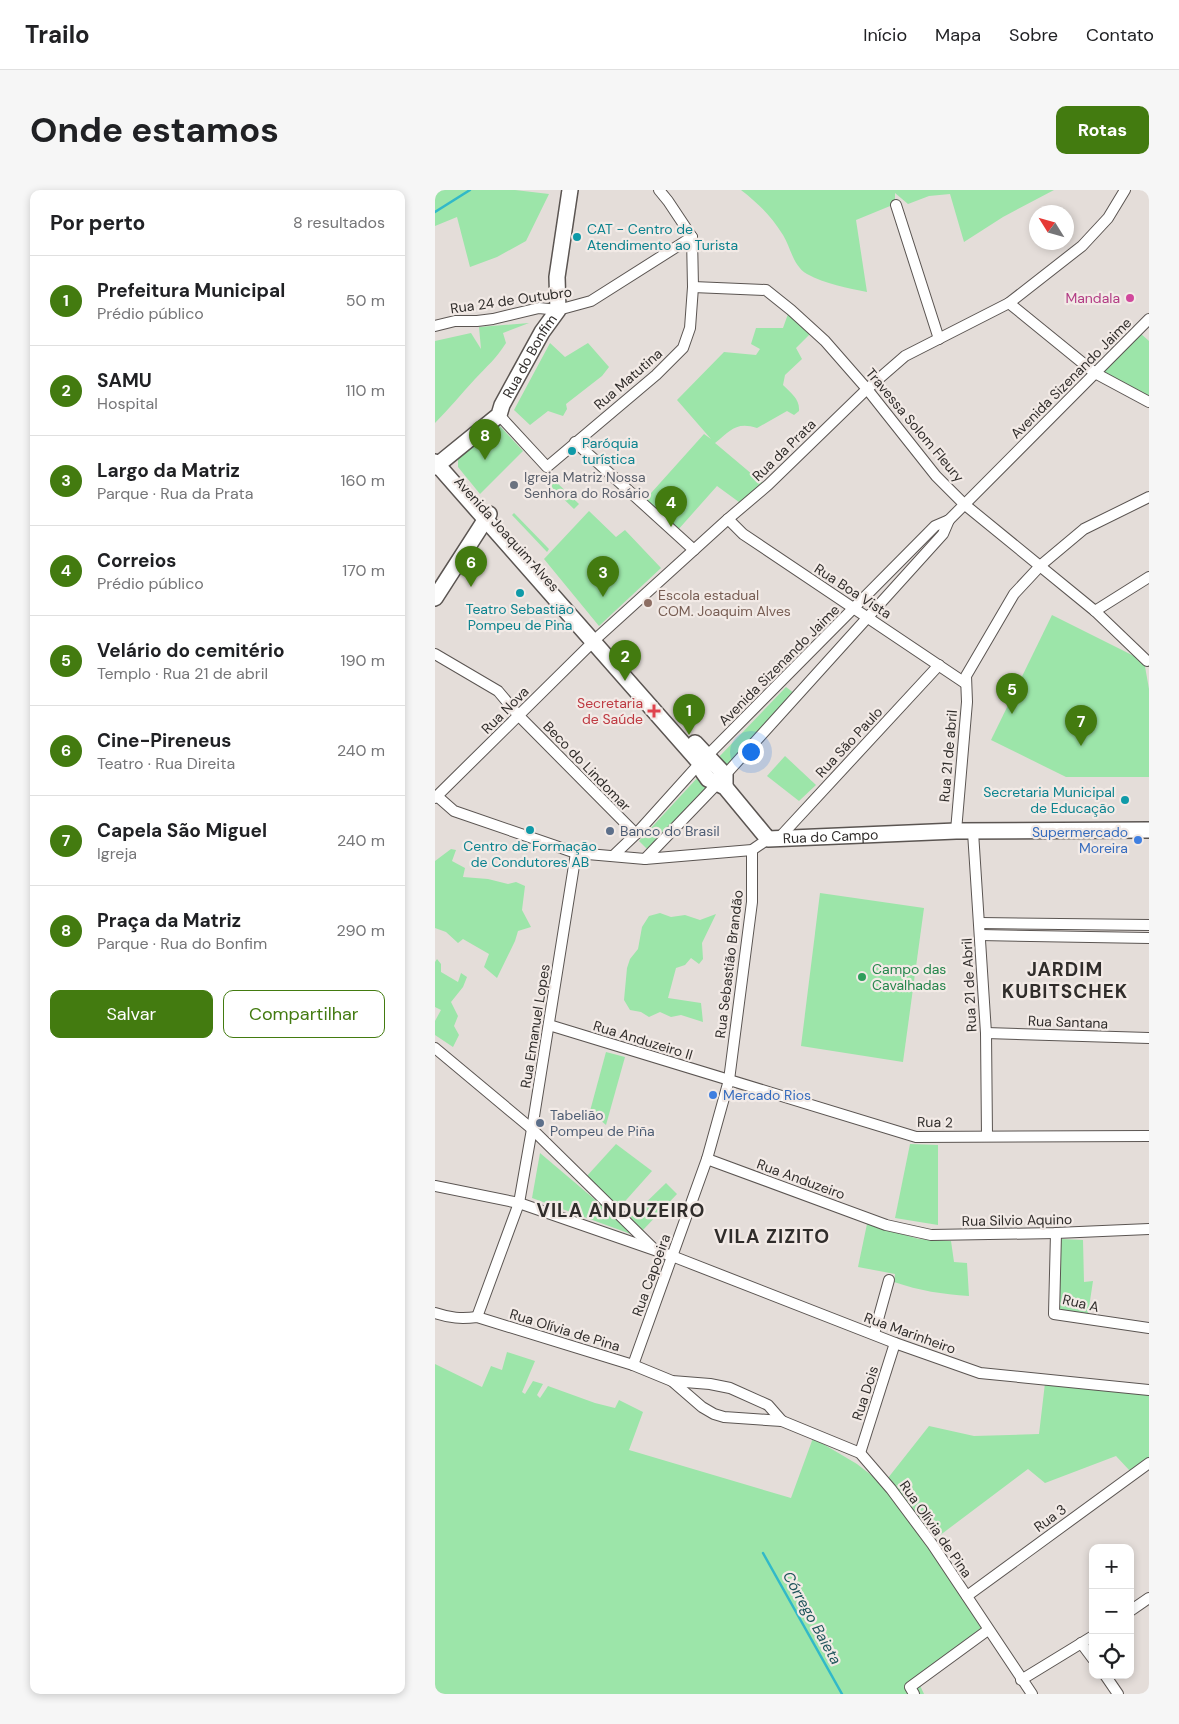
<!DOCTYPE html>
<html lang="pt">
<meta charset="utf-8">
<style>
:root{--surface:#fff;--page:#f6f6f6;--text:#202124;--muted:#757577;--line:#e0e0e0;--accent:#437b10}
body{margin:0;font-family:"DM Sans",sans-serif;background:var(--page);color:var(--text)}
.controls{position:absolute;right:15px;bottom:15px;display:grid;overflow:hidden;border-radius:10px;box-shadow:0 2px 8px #0003}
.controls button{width:45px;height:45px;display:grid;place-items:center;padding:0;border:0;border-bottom:1px solid var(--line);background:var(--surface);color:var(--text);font:25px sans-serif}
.compass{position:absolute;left:594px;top:15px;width:45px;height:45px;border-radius:50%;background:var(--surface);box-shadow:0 2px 8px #0003;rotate:307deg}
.you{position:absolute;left:315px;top:561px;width:18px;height:18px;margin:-12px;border:4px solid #fff;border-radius:50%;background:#1a73e8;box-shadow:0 0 0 8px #1a73e833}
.badge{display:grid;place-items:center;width:32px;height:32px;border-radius:50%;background:var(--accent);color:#fff;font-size:16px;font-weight:700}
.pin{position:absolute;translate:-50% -41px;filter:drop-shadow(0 1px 2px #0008)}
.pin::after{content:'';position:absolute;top:26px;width:18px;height:15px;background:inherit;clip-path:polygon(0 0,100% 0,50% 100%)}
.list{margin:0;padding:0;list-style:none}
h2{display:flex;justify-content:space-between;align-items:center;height:65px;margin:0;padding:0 20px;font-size:21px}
h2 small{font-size:16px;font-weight:400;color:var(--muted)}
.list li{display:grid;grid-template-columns:32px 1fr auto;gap:15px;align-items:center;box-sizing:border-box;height:90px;padding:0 20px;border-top:1px solid var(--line)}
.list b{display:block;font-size:19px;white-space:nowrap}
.list p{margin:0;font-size:16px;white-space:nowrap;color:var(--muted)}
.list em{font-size:16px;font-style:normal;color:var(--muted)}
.actions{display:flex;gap:10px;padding:15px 20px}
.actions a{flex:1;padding:11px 0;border:1px solid var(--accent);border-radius:10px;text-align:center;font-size:18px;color:var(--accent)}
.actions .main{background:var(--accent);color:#fff}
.icon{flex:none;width:28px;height:28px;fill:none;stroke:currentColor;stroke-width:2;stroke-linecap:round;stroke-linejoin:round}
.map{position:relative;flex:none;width:714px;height:1504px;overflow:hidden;border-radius:10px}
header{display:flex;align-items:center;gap:30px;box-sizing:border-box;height:70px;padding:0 25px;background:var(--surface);border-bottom:1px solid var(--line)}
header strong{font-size:24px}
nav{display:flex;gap:28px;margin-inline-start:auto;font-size:18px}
.intro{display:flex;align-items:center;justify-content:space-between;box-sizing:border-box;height:120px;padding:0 30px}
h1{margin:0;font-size:35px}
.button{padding:12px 22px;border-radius:10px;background:var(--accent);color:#fff;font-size:18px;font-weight:700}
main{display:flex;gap:30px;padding:0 30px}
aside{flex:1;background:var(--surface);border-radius:10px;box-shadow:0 2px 8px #0003}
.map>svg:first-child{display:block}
</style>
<header>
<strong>Trailo</strong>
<nav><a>Início</a><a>Mapa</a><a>Sobre</a><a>Contato</a></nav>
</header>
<div class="intro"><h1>Onde estamos</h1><a class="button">Rotas</a></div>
<main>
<aside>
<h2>Por perto<small>8 resultados</small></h2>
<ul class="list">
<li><span class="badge">1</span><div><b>Prefeitura Municipal</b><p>Prédio público</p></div><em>50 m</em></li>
<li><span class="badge">2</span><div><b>SAMU</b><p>Hospital</p></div><em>110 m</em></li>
<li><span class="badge">3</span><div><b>Largo da Matriz</b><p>Parque · Rua da Prata</p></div><em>160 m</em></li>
<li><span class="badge">4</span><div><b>Correios</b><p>Prédio público</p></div><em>170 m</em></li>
<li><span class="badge">5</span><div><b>Velário do cemitério</b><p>Templo · Rua 21 de abril</p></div><em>190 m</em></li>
<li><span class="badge">6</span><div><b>Cine-Pireneus</b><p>Teatro · Rua Direita</p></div><em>240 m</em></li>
<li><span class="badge">7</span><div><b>Capela São Miguel</b><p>Igreja</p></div><em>240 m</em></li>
<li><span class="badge">8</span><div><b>Praça da Matriz</b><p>Parque · Rua do Bonfim</p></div><em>290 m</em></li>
</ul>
<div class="actions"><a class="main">Salvar</a><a>Compartilhar</a></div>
</aside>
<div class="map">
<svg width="714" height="1504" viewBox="0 0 714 1504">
<rect width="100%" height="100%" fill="#e4ddd9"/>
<g fill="#9ce5a9">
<polygon points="0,0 80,0 114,4 91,51 62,67 35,77 22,27 0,36"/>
<path d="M306,0h313l-51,27 -39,25 -14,-48 -21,2 -21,8 -13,-11v11l-39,16 11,72c-19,-4 -42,-8 -60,-18 -14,-8 -16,-26 -24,-39 -12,-19 -24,-31 -42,-45z"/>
<path d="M353,124l23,19 -15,15 6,11 -17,16 -2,10c8,8 17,14 16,26l-5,4 -7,-4 -30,17c-21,-7 -27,3 -42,15l50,42 -22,20 -26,-19 -40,45 -34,-29 61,-68 7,5 -34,-39 47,-48 32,3 4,-6 -9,-5 5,-16h27z"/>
<path d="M94,133l-26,10 3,10c-10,16 -19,23 -31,36 -14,15 -26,30 -40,44v-82l36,-8 10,16 -2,-22z"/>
<polygon points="705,143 714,151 714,207 664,181"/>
<polygon points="115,153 130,167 153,153 174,177 167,186 131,214 132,219 128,226 113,221 95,235 79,220"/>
<polygon points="61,234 64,235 88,261 45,304 23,277 23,269"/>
<polygon points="115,286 144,314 139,319 110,291"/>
<polygon points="154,321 181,347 190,340 226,378 164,436 109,369"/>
<polygon points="79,323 114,359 112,362 77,325"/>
<polygon points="617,425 709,471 714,499 714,587 631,587 556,550"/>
<polygon points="351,497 359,503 290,578 282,569"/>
<polygon points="350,566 381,595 364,611 332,586"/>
<polygon points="264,586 275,596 213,660 204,651"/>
<polygon points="16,659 21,660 17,671 30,678 28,687 53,689 73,694 81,692 90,696 87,720 96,737 83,741 80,751 62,788 49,777 54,764 28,749 23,753 11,742 0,738 0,671"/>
<polygon points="385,703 489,718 468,872 366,856"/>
<polygon points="225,723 236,727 250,725 265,730 281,724 267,753 268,769 264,774 256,768 250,775 241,778 233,808 266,813 268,832 246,825 236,827 225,822 214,827 206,822 195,820 189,810 192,778 195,769 203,759 207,737 214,726"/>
<polygon points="2,769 6,774 6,782 23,792 26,783 32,787 28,797 16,812 23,826 19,836 24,845 18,857 0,845 0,831 6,820 0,817 0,772"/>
<polygon points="171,862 190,867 171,935 155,921"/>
<polygon points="181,954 217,981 184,1018 151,987"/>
<polygon points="475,954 503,955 503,1035 460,1028"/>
<polygon points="105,963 204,1047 97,1008"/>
<polygon points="231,993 242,1004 208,1040 195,1028"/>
<path d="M432,1034l52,15 32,2 3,21 13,1 2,33c-27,-2 -49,-5 -75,-14l1,-8 -37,-7z"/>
<polygon points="626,1049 648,1050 649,1092 658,1091 653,1124 623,1121"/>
<polygon points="72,1162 100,1171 87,1202 90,1204 98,1191 108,1194 102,1205 105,1208 113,1196 160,1213 180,1218 184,1210 208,1222 194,1260 356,1308 378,1248 422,1274 454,1299 551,1441 482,1489 489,1504 0,1504 0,1174 47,1197 56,1176 67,1180"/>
<polygon points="610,1193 714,1203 714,1268 695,1281 681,1266 610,1293 593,1279 500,1349 460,1300 453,1288 494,1236 539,1246 604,1244"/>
</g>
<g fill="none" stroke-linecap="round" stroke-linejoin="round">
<g stroke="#32b9c8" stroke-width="2.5">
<polyline points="0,22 35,0"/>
<polyline points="328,1363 407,1504"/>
</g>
<defs>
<g id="street">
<polyline points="461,15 504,149"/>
<polyline points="258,97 331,100 356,120 390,151 432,199 501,286 529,314 660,421 712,471"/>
<polyline points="574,113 660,183 714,212"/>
<polyline points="0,136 20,131 42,131 58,129 104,118 123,120 156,111 257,47"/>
<polyline points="64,225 112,277 221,185 248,158 255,138 258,97 257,47 233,11 224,0"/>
<polyline points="140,252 259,360"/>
<polyline points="293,329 308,344 530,493"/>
<polyline points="660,421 714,387"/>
<polyline points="0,464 63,501 84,526 201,644"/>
<polyline points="2,606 19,621 141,663 210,669 317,660 333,649"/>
<polyline points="0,608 164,446 293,329 333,295 432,199 470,166 574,113 647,56 673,28 690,0"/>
<polyline points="521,641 532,512 531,486 579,404 606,375 649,339 714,307"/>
<polyline points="538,642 551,843 552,946"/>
<polyline points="344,648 504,475"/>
<polyline points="178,666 201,644 265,573 500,336 514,330 714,129"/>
<polyline points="210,669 282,594 508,344 514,330"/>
<polyline points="545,733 714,735"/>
<polyline points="545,745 714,748"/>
<polyline points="114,835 481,947 714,946"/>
<polyline points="551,843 714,848"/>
<polyline points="0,858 97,939 217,1057"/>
<polyline points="272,969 451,1035 496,1045 621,1043 714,1039"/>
<polyline points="0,996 84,1013 237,1066 460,1153 545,1183 714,1200"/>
<polyline points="621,1043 619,1124 714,1138"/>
<path d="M0,1123c15,5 26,6 42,4l156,48 39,16 38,3 20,4 38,17 14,16"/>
<polyline points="42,1127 84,1013 97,939 141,663"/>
<polyline points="439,1144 454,1090"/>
<polyline points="198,1175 272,969 294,890 317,712 317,660"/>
<polyline points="237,1191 267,1217 279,1224 289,1227 347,1231 425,1263 456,1299 497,1354 597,1504"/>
<polyline points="425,1263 460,1153"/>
<polyline points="532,1406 714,1273"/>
<polyline points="695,1421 714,1408"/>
<polyline points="646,1453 658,1469"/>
<polyline points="670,1485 683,1504"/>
<polyline points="586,1490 658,1446"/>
<polyline points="479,1504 475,1497 553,1440"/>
</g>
<g id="secondary">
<path id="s1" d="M0,272l265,301 3,9 5,7 17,8 43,52 188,-8 193,-1"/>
<path id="s2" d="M0,277l64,-52 3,-10 40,-73 16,-22 -1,-33 13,-87"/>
<polyline points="0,408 54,324"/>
<polyline points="260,553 290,585 290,597"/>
</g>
</defs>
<use href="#street" stroke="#5b5552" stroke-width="12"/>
<use href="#secondary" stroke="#5b5552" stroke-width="18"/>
<use href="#street" stroke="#fff" stroke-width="10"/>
<use href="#secondary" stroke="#fff" stroke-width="15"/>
</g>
<g fill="#0f9aa8" stroke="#f2eae6" stroke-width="2">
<circle cx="142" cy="47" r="5"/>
<circle cx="137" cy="261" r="5"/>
<circle cx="85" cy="403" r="5"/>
<circle cx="690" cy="610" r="5"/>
<circle cx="95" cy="640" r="5"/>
</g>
<circle fill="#d1479c" stroke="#f2eae6" stroke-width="2" cx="695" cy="108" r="5"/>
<circle fill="#6b7280" stroke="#f2eae6" stroke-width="2" cx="79" cy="295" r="5"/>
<circle fill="#8d6e63" stroke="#f2eae6" stroke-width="2" cx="213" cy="413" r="5"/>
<path fill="#e0444e" stroke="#f2eae6" stroke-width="2" d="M216.5 513.5h5v5h5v5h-5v5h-5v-5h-5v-5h5z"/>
<g fill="#5c6f8a" stroke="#f2eae6" stroke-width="2">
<circle cx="175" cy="641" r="5"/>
<circle cx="105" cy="933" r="5"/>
</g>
<g fill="#3f7fe0" stroke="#f2eae6" stroke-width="2">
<circle cx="703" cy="650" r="5"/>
<circle cx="278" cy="905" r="5"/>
</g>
<circle fill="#2e9e5b" stroke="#f2eae6" stroke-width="2" cx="427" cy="787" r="5"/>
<g text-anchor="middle" stroke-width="4.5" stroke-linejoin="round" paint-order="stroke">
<g font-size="14" fill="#0d838f" stroke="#f2eae6" text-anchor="start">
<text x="152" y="44">CAT - Centro de<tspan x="152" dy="16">Atendimento ao Turista</tspan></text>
<text x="147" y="258">Paróquia<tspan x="147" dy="16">turística</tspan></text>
<text x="85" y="424" text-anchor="middle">Teatro Sebastião<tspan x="85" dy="16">Pompeu de Pina</tspan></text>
<text x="680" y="607" text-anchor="end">Secretaria Municipal<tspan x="680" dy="16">de Educação</tspan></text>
<text x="95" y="661" text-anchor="middle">Centro de Formação<tspan x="95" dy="16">de Condutores AB</tspan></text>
</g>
<g font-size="14" fill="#b23c85" stroke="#f2eae6" text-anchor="end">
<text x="685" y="113">Mandala</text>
</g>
<g font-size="14" fill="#302d2b" stroke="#f2eae6">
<text transform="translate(76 110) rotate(-8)" y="5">Rua 24 de Outubro</text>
<text dy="5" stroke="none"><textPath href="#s2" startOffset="149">Rua do Bonfim</textPath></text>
<text transform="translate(636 188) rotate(-45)" y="5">Avenida Sizenando Jaime</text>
<text transform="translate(193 189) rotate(-41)" y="5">Rua Matutina</text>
<text transform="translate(480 235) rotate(50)" y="5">Travessa Solom Fleury</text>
<text transform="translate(349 260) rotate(-44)" y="5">Rua da Prata</text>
<text transform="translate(72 344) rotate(48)" y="5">Avenida Joaquim Alves</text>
<text transform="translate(418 401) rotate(33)" y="5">Rua Boa Vista</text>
<text transform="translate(344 475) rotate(-45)" y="5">Avenida Sizenando Jaime</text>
<text transform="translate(70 520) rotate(-45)" y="5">Rua Nova</text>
<text transform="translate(414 552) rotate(-47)" y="5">Rua São Paulo</text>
<text transform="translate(513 566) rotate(-85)" y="5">Rua 21 de abril</text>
<text transform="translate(152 576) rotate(46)" y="5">Beco do Lindomar</text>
<text dy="5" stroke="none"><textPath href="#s1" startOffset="568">Rua do Campo</textPath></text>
<text transform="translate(294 774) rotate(-83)" y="5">Rua Sebastião Brandão</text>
<text transform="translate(534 795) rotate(-93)" y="5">Rua 21 de Abril</text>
<text transform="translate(633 832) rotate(2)" y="5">Rua Santana</text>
<text transform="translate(100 836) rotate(-81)" y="5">Rua Emanuel Lopes</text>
<text transform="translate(208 850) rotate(17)" y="5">Rua Anduzeiro II</text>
<text transform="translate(500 932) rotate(1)" y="5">Rua 2</text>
<text transform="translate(366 989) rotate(20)" y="5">Rua Anduzeiro</text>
<text transform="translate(582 1030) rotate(-1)" y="5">Rua Silvio Aquino</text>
<text transform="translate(216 1085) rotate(-70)" y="5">Rua Capoeira</text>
<text transform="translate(646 1113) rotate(13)" y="5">Rua A</text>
<text transform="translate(130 1140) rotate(17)" y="5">Rua Olívia de Pina</text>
<text transform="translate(475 1143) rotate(20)" y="5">Rua Marinheiro</text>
<text transform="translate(430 1203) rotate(-72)" y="5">Rua Dois</text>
<text transform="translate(615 1328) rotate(-36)" y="5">Rua 3</text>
<text transform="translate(501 1339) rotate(55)" y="5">Rua Olívia de Pina</text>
</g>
<g font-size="14" fill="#5b616d" stroke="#f2eae6" text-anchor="start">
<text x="89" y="292">Igreja Matriz Nossa<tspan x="89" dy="16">Senhora do Rosário</tspan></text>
</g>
<g font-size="14" fill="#785e54" stroke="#f2eae6" text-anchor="start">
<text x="223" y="410">Escola estadual<tspan x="223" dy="16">COM. Joaquim Alves</tspan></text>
</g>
<g font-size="14" fill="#be3a42" stroke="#f2eae6" text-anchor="end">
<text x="208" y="518">Secretaria<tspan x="208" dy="16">de Saúde</tspan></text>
</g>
<g font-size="14" fill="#4e5e75" stroke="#f2eae6" text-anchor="start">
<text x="185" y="646">Banco do Brasil</text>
<text x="115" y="930">Tabelião<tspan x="115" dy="16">Pompeu de Piña</tspan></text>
</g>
<g font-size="14" fill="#366cbe" stroke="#f2eae6" text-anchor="end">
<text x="693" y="647">Supermercado<tspan x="693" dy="16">Moreira</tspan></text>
<text x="288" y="910" text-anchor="start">Mercado Rios</text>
</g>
<g font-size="14" fill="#27864d" stroke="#f2eae6" text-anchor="start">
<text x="437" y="784">Campo das<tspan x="437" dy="16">Cavalhadas</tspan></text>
</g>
<g font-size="15" font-style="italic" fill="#1f555c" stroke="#f2eae6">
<text transform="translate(377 1428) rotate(61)" y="5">Córrego Baieta</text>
</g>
<g font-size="19" font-weight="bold" letter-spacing="1" fill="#302d2b" stroke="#f2eae6">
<text x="630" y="786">JARDIM<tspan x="630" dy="22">KUBITSCHEK</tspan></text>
<text x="186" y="1027">VILA ANDUZEIRO</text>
<text x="337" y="1053">VILA ZIZITO</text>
</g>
</g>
</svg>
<div class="controls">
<button>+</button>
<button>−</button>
<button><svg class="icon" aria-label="locate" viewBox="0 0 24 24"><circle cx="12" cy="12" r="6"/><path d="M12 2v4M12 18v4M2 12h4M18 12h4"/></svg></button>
</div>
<svg class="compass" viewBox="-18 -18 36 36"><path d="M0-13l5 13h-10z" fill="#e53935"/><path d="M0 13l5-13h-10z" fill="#757577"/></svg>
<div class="you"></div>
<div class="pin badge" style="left:254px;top:545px">1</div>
<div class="pin badge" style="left:190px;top:491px">2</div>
<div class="pin badge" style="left:168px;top:407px">3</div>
<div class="pin badge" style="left:236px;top:337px">4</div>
<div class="pin badge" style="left:577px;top:524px">5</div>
<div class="pin badge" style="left:36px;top:397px">6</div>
<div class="pin badge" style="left:646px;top:556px">7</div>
<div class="pin badge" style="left:50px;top:270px">8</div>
</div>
</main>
